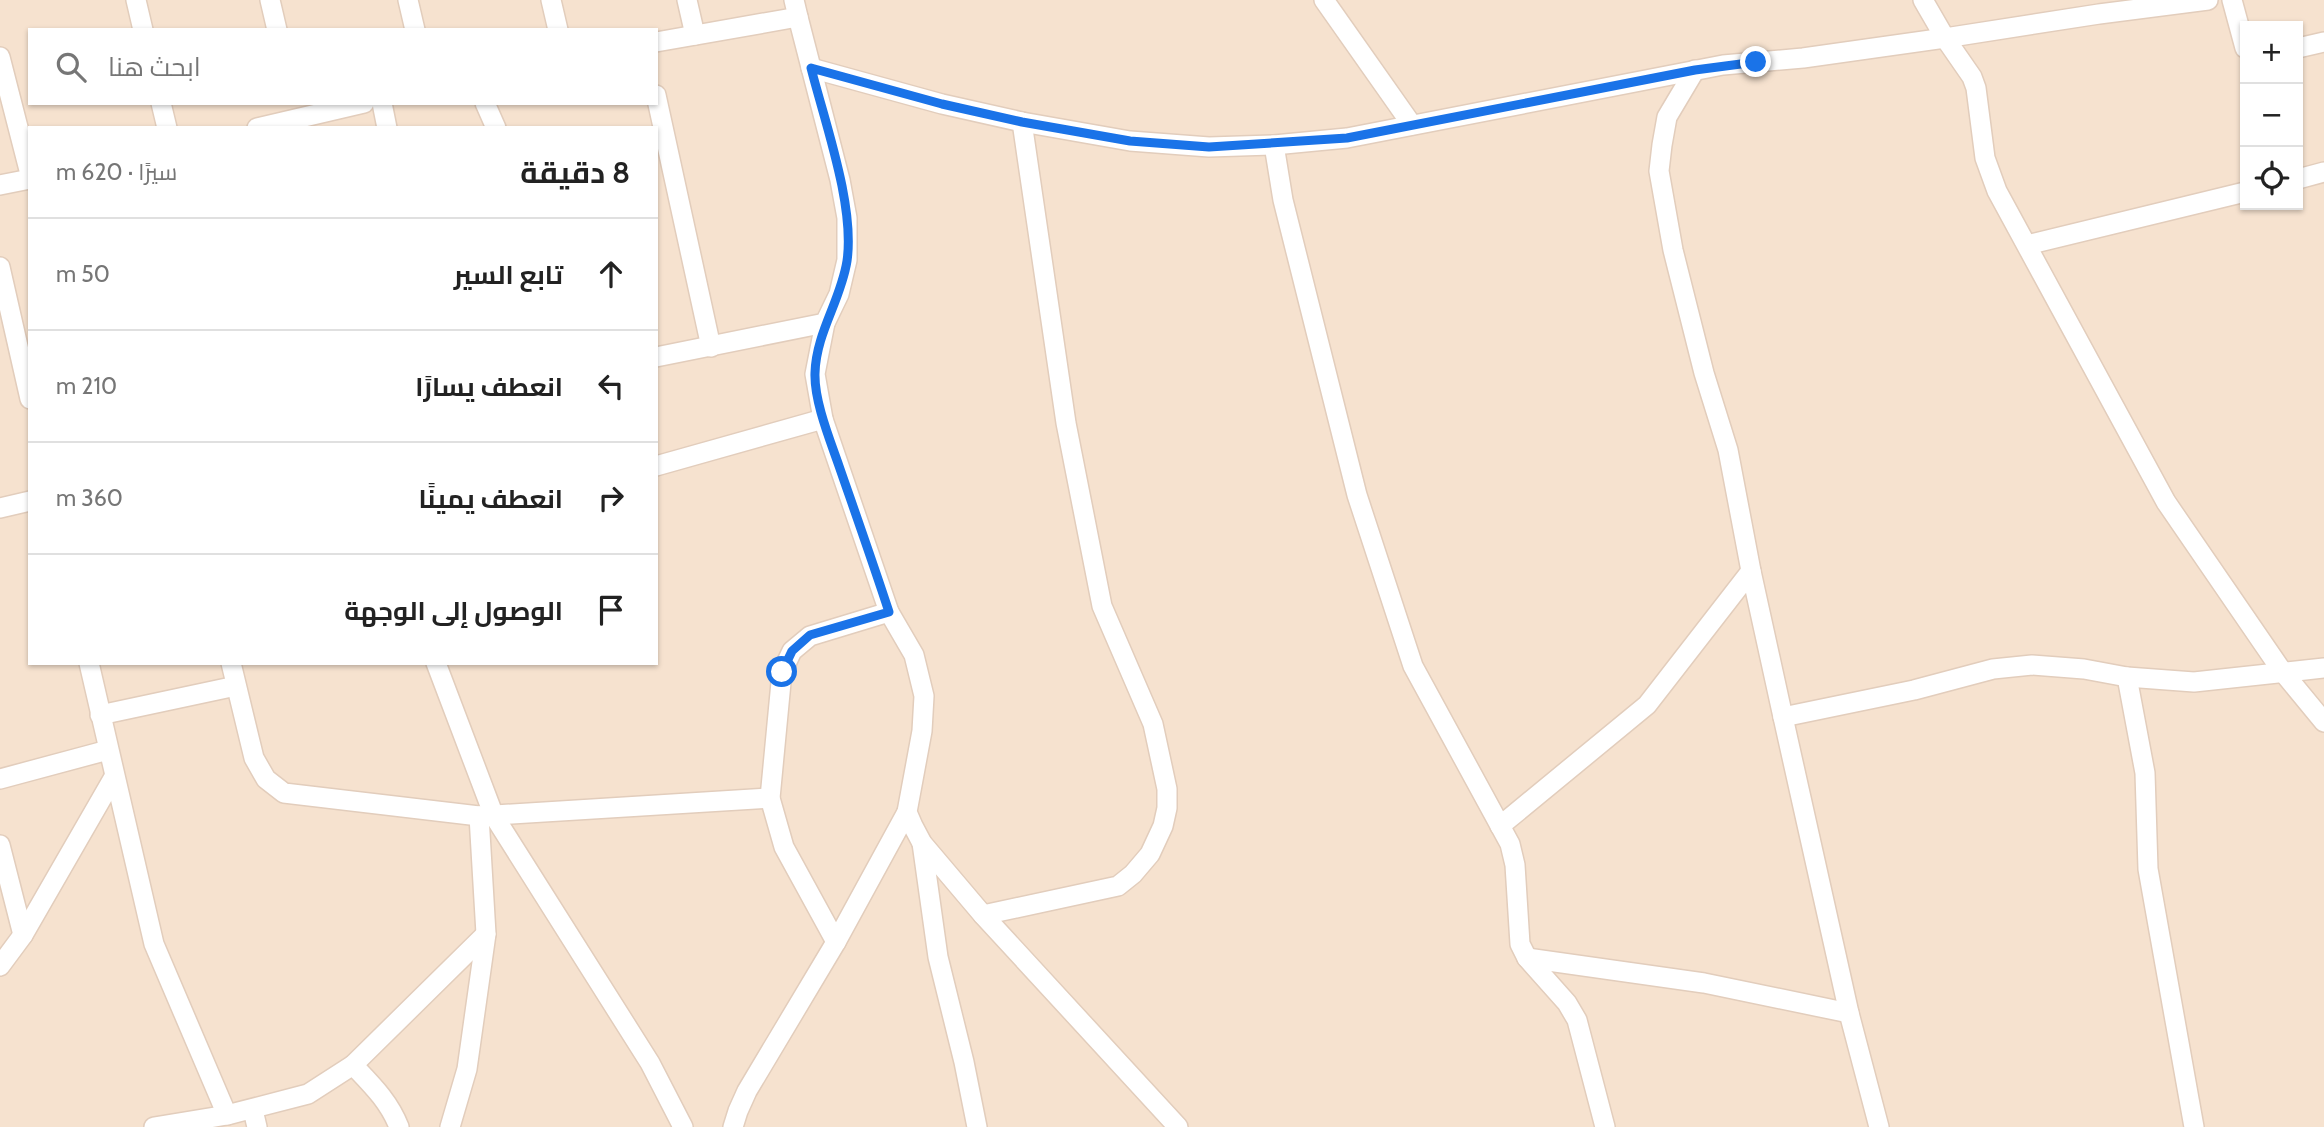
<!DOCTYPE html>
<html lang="ar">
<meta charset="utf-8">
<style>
:root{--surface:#fff;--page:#f6f6f6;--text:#222;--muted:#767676;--line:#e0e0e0}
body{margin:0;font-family:Cabin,Cairo,sans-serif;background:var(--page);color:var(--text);direction:rtl}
.controls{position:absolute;right:21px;top:21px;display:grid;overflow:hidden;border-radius:0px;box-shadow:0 2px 5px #0004}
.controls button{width:63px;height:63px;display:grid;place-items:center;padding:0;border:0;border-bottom:2px solid var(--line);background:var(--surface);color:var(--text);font:35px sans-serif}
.stop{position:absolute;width:21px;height:21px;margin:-16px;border:5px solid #1a73e8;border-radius:50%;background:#fff}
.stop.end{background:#1a73e8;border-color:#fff;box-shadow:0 2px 7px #0008}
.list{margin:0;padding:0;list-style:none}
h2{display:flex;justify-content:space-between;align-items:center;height:91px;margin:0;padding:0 28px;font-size:30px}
h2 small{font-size:23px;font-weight:400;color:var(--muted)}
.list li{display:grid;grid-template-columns:46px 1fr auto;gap:21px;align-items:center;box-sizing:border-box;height:112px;padding:0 28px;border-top:2px solid var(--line)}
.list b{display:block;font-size:26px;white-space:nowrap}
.list em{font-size:23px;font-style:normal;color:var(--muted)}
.icon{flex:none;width:38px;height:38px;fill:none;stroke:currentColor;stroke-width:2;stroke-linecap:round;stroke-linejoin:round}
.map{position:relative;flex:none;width:2324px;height:1127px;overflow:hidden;direction:ltr}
.search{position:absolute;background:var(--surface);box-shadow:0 2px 5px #0004;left:28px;top:28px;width:630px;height:77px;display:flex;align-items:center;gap:18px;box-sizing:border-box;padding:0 24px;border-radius:0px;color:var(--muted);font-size:26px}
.panel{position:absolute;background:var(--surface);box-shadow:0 2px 5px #0004;left:28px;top:126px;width:630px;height:539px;border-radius:0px;direction:rtl}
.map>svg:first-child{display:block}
</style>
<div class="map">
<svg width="2324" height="1127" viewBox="0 0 2324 1127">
<rect width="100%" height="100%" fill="#fef1e1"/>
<path fill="#f6e2cf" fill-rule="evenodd" d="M0,0h2324v1127h-2324zM2245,26h53v179h-53zM30,30h626v73h-626zM30,128h626v535h-626z"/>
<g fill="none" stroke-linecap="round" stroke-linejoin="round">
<defs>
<g id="street">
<polyline points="136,0 143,30"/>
<polyline points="270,0 277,30"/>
<polyline points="408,0 415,30"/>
<polyline points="551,0 558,30"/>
<polyline points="687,0 695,35"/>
<polyline points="1324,0 1412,125"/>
<polyline points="2208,0 2099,14 1945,38 1972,77 1976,88 1985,158 1997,191 2166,502 2282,671 2324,722"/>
<polyline points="2232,0 2245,48"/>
<polyline points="656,42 798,17 794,0"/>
<polyline points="2298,48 2324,42"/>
<polyline points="0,57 30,174"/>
<polyline points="811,68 942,104 1022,122 1130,141 1209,147 1274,145 1347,138 1723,65 1803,58 1945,38 1923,0"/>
<polyline points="1695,70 1667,117 1662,145 1659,171 1673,250 1704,373 1728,450 1751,571 1783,717 1849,1013 1879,1127"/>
<polyline points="656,95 711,347"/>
<polyline points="161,103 167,128"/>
<polyline points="382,103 387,128"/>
<polyline points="485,103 496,128"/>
<polyline points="257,128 364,103"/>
<polyline points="1274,145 1283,200 1357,495 1413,666 1510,844 1515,865 1520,944 1527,958 1567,1003 1577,1020 1605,1127"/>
<polyline points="2298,179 2324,172"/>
<polyline points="0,185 30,179"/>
<polyline points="2027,245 2245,192"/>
<polyline points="0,267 30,399"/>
<polyline points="825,323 815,374 823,419 889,612 914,655 924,696 922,731 907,812 913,826 922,843 983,915 1178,1127"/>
<polyline points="656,357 825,323 839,294 847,260 847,218 840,180 798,17"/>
<polyline points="656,466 823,419"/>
<polyline points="0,508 30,501"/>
<polyline points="89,663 154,944 227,1115"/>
<polyline points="231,663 254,758 266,779 284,793 479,816"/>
<polyline points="436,663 494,816 650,1063 683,1127"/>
<polyline points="2127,677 2145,773 2148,869 2194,1127"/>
<polyline points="100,715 236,686"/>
<polyline points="1783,717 1914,690 1993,669 2032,665 2084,669 2127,677 2194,682 2324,668"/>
<polyline points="0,779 108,750"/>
<polyline points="1500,826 1647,705 1751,571"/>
<polyline points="922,843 938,957 964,1062 977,1127"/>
<polyline points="0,845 23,935"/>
<polyline points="983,915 1118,886 1133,874 1150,854 1163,826 1167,808 1167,789 1153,724 1102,606 1066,423 1022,122"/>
<polyline points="836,942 784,847 770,798 782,672 792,651 810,636 889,612"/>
<polyline points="1527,958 1704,983 1849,1013"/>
<polyline points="0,966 23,935 114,777"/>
<path d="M353,1065c18,19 36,36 46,62"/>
<polyline points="253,1110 257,1127"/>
<polyline points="154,1127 227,1115 308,1094 353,1065 486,934"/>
<polyline points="450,1127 467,1069 486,934 479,816 770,798"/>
<polyline points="733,1127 738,1111 747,1091 836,942 907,812"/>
</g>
</defs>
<use href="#street" stroke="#e2cdbc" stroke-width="22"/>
<use href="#street" stroke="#fff" stroke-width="19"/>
</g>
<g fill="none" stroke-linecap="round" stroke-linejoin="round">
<path stroke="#1a73e8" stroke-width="9" d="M782,672l10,-21 18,-16 79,-23c-16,-49 -33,-97 -50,-146 -9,-26 -25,-65 -24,-93 1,-40 26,-73 32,-112 8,-55 -22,-138 -36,-193l131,36 80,18 108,19 79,6 138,-9 348,-68 61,-8"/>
</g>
</svg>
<div class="controls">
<button>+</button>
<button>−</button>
<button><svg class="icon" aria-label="locate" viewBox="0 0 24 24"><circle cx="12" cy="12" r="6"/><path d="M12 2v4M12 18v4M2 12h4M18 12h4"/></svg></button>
</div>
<div class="stop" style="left:782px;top:672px"></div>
<div class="stop end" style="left:1756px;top:62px"></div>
<div class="search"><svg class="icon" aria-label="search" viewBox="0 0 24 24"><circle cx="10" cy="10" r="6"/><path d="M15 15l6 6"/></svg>ابحث هنا</div>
<section class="panel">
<h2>8 دقيقة<small>سيرًا · 620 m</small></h2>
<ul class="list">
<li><svg class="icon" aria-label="ahead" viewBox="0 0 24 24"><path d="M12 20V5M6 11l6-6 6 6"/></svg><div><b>تابع السير</b></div><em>50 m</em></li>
<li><svg class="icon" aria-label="left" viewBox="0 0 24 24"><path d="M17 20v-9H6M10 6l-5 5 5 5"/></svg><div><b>انعطف يسارًا</b></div><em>210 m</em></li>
<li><svg class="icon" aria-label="right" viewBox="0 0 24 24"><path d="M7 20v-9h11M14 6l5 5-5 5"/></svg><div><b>انعطف يمينًا</b></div><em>360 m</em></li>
<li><svg class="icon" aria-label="arrive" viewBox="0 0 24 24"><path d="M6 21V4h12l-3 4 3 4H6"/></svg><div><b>الوصول إلى الوجهة</b></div></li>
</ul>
</section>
</div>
